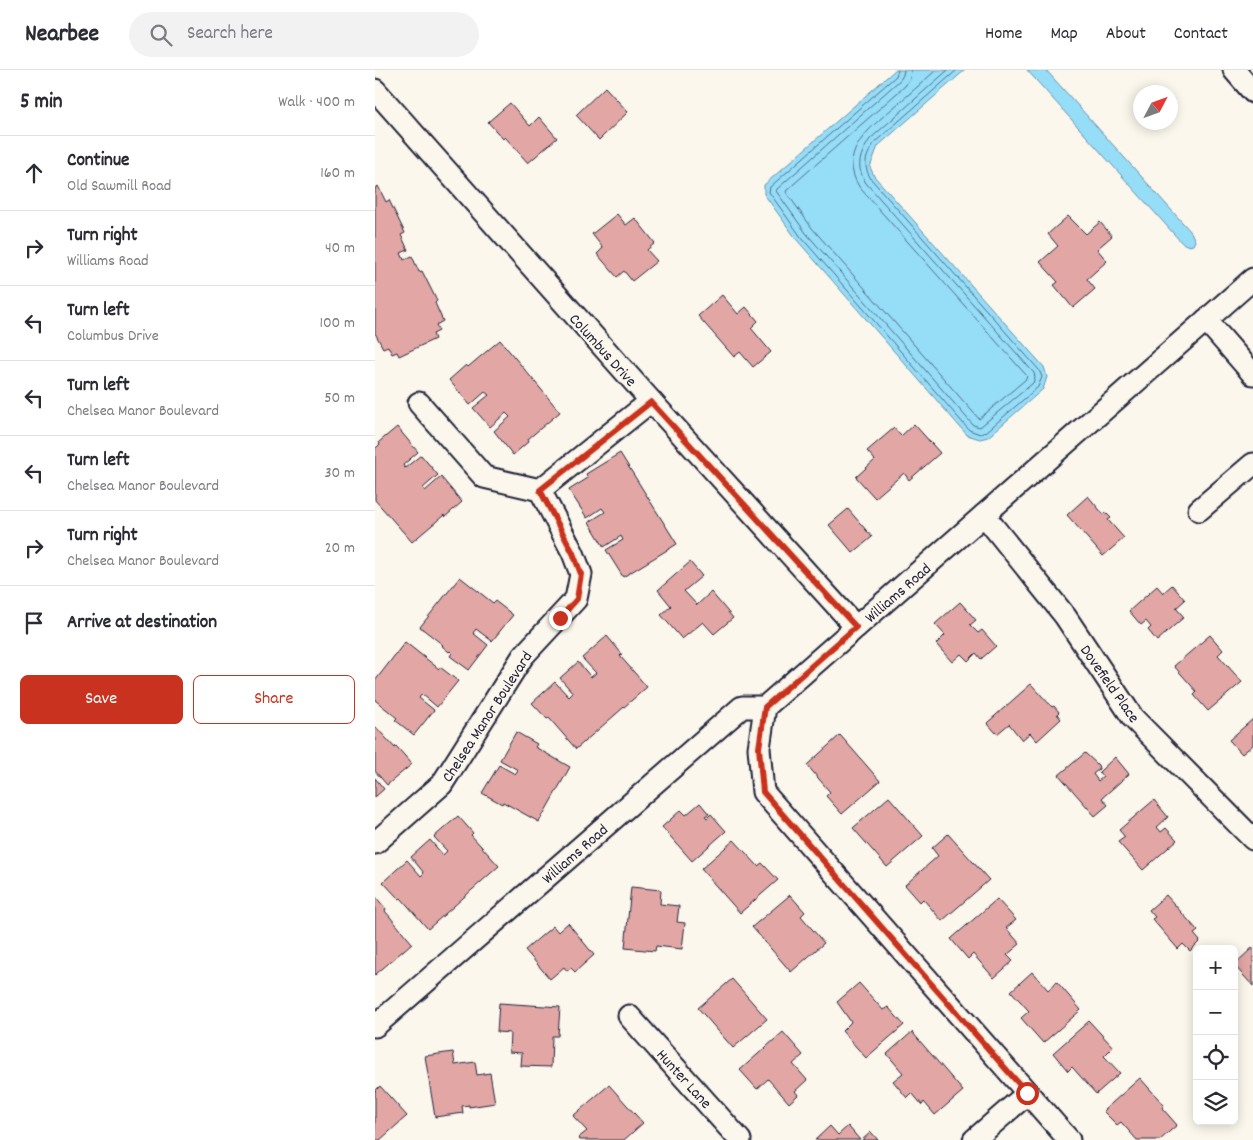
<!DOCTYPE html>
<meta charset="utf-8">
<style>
:root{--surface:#fff;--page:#f2f2f3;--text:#2b2b33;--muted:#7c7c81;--line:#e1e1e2;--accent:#c8321e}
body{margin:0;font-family:Dekko,sans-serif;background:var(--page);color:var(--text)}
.controls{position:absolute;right:15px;bottom:15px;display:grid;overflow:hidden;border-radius:8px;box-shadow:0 2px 12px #0003}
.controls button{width:45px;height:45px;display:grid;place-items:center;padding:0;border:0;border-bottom:1px solid var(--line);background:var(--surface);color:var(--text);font:25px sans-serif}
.compass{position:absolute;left:758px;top:15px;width:45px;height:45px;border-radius:50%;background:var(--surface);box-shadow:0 2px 12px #0003;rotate:49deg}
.stop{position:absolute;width:15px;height:15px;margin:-11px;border:4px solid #c8321e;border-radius:50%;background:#fff}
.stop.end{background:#c8321e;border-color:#fff;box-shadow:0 1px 5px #0008}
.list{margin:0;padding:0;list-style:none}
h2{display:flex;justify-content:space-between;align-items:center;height:65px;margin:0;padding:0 20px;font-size:21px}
h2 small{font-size:16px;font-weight:400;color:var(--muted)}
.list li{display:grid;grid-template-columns:32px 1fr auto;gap:15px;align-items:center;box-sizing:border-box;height:75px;padding:0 20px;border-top:1px solid var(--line)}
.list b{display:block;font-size:19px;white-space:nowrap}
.list p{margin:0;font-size:16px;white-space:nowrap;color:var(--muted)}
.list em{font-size:16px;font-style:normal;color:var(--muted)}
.actions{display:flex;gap:10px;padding:15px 20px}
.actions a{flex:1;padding:11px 0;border:1px solid var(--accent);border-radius:8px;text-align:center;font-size:18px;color:var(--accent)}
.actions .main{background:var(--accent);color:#fff}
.icon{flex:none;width:28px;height:28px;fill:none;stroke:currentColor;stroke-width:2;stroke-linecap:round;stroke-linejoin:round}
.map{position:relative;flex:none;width:878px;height:1070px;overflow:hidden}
header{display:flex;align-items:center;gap:30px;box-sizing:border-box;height:70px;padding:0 25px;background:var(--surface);border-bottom:1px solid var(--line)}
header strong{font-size:24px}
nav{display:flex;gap:28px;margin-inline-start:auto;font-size:18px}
.search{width:350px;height:45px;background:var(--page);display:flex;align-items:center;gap:12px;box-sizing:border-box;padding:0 18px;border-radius:28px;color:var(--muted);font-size:19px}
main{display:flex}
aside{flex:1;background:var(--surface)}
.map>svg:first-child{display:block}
</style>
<header>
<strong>Nearbee</strong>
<div class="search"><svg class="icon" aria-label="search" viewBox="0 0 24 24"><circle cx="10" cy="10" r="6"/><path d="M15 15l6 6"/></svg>Search here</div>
<nav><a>Home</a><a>Map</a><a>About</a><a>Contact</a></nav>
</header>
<main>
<aside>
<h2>5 min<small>Walk · 400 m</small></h2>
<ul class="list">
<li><svg class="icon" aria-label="ahead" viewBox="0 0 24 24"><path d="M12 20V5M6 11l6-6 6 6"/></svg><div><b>Continue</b><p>Old Sawmill Road</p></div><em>160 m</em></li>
<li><svg class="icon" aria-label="right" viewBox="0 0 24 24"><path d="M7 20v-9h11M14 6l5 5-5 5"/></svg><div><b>Turn right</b><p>Williams Road</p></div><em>40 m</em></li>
<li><svg class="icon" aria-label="left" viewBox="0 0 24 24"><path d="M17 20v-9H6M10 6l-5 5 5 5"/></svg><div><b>Turn left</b><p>Columbus Drive</p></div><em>100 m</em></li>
<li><svg class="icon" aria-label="left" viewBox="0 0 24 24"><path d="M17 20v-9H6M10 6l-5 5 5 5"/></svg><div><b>Turn left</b><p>Chelsea Manor Boulevard</p></div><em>50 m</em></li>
<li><svg class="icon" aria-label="left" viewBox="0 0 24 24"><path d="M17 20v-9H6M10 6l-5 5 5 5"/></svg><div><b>Turn left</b><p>Chelsea Manor Boulevard</p></div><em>30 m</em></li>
<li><svg class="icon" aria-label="right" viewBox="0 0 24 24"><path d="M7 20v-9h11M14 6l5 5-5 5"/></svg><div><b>Turn right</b><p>Chelsea Manor Boulevard</p></div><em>20 m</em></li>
<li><svg class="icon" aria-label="arrive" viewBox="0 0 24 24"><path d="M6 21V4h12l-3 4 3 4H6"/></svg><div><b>Arrive at destination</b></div></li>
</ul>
<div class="actions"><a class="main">Save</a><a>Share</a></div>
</aside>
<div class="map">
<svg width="878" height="1070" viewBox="0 0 878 1070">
<rect width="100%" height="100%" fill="#fbf7ec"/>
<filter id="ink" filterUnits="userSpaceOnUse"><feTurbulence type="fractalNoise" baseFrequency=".02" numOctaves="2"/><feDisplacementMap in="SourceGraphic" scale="10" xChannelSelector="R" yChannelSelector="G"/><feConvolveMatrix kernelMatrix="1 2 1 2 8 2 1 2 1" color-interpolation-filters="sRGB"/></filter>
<g filter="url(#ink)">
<g fill="#96ddf8" stroke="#6892ac">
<polygon points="520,0 590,0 503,76 495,97 499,106 669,297 672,307 668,319 613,367 605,369 592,365 422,170 389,124 389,115"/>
<polygon points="652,0 671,0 816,162 820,171 818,175 814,176 807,173"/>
</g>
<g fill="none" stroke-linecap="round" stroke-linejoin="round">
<g stroke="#506d87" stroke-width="1">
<path d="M523,0l-2,6 -126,111 -1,5 32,45 168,193 11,4 6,-2 52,-45 4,-10 -3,-7 -168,-191c-9,-15 -5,-23 4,-37l82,-72"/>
<path d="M529,0l-1,5 -3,5 -123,109 -1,2 30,42 167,192 7,2 53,-44 2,-6 -1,-4 -168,-190c-11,-17 -6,-28 4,-44l78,-69"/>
<path d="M536,0l-1,9 -5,7 -118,104 -1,2 26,36 167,191 47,-40 1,-3 -167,-188c-23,-35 9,-59 33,-80 14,-12 29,-25 43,-38"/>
</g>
</g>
<g fill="#e2a7a5" stroke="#22223b">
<polygon points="230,17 253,42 224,70 201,45"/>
<polygon points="135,33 155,56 164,47 182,68 153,93 130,67 128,69 113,52"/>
<polygon points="3,116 11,132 14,130 30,163 26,165 33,180 26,183 29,190 37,186 44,202 47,201 62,231 60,233 68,251 61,255 64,261 58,264 60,269 24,286 22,282 17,284 13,276 8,278 0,263 0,118"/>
<polygon points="242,144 251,155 260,148 280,173 272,180 282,191 257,211 249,201 242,207 222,184 228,178 217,164"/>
<polygon points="693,146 711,164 725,152 737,166 722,179 732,191 712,209 720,219 698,238 679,215 683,212 665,192 683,176 673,164"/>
<polygon points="347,225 363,244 371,237 383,251 376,258 396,282 378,297 365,282 359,287 323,246"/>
<polygon points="125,270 185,342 153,369 154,371 138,385 119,361 135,347 131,343 115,357 98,338 114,325 110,322 95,335 74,310 91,295 93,297"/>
<polygon points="539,354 565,383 534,410 529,403 500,428 481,407 500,390 492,381 519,358 526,366"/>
<polygon points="22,357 43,382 28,395 30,398 46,385 63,405 48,418 50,421 66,407 87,432 70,447 69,445 37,472 0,430 0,379 5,374 4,372"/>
<polygon points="245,383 302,474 248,507 231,480 248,470 246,466 229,477 214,452 230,442 227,438 212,448 194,420 213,408 211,404"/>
<polygon points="713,426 728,444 731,443 736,448 733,450 749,468 728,486 692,445"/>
<polygon points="473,439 497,467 478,483 454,455"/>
<polygon points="315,492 327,506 309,521 322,535 336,522 358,548 339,564 328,552 307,569 286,545 296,536 283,520"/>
<polygon points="85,507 118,533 120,531 138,545 117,571 101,559 98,563 113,575 94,600 75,586 77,583 75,581 74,582 67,576 68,575 45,557"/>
<polygon points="797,515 810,530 801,538 809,547 782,571 773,560 776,557 771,551 766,555 754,541 782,516 788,523"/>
<polygon points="585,532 601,550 595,555 603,563 607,560 621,576 606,589 601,583 593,591 586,584 577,592 561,574 570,565 560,554"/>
<polygon points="835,565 848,580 843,585 867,612 833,641 819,625 822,622 799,596"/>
<polygon points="232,566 247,584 245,586 272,617 201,679 174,648 172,649 157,633 180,612 194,627 198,623 185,608 203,592 216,607 221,603 207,588"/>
<polygon points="30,572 64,599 65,597 83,611 62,637 47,624 44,628 59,640 39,665 20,650 22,648 0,630 0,611"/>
<polygon points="656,614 677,637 679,636 684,642 682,644 686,649 662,671 655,663 647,670 634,654 622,664 612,653"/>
<polygon points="878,649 878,675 867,684 854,670"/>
<polygon points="0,656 20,678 21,676 37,694 12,715 0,701"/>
<polygon points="141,662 162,674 160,677 195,697 164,752 128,732 127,734 107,723 124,695 140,704 143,700 125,690"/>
<polygon points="465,665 505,711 467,744 451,726 455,722 432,695"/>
<polygon points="710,683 723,695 724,699 718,704 723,711 728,707 724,702 740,687 754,704 727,728 733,735 720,746 684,705"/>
<polygon points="0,708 9,719 0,727"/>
<polygon points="514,727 548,766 512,797 478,758"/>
<polygon points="779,730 793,747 782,757 786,762 791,758 802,770 768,800 743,772 750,767 744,760"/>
<polygon points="325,733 334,744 330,746 332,748 336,744 351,761 317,791 287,757 306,740 311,745"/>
<polygon points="83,746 98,763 96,765 124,796 53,859 26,828 24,829 8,812 32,790 46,806 49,803 36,787 55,770 68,785 72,781 59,767"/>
<polygon points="573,764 614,810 567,851 548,829 545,832 530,815 563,786 557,778"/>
<polygon points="359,770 383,796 387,793 403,810 365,843 326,799"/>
<polygon points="256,817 286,820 285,834 304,836 302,852 310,853 307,879 281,876 280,881 250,878"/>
<polygon points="415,825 430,842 426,846 449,873 416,902 377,857"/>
<polygon points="791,825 823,861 819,864 825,871 815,881 808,874 803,879 777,849 780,847 774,840"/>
<polygon points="0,826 11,839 10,841 37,873 0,905"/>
<polygon points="622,829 641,850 631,858 645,874 632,885 638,891 619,908 598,884 593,889 576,869"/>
<polygon points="193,853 219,885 200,902 196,898 192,901 189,897 175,909 150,880 178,856 183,862"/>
<polygon points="878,877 878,916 859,895"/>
<polygon points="657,902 673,920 682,912 706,940 668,973 646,948 654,941 636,921"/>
<polygon points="357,909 392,949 358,978 323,938"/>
<polygon points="484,913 508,940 513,937 529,955 491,988 467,961 476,952 462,932"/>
<polygon points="124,933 185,937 183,966 177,966 176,997 146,996 147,983 134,982 135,963 122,962"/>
<polygon points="714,951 738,977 729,986 745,1003 721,1024 697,997 693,1001 678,983"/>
<polygon points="408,962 428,985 418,994 432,1010 420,1021 423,1025 414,1033 393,1009 382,1019 365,1000"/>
<polygon points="537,962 588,1021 560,1045 549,1032 547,1035 537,1023 532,1028 518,1011 528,1003 512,984"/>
<polygon points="78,982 80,995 100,992 102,1005 115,1003 120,1033 94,1037 94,1035 87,1036 88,1043 60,1047 50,986"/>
<polygon points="765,1008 789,1035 787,1038 802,1055 785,1070 762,1070 746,1052 742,1055 728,1041"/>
<polygon points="234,1015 268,1053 249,1070 205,1070 203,1068 212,1061 198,1046"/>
<polygon points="5,1016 32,1046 5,1070 0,1070 0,1021"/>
<polygon points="455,1056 463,1065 473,1056 485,1070 440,1070"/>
<polygon points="496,1062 503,1070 487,1070"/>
</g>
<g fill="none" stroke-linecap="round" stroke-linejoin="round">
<defs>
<g id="street">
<polyline points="859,0 878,22"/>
<polyline points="0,20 276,331 481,557"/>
<polyline points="831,250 878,304"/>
<polyline points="44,333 109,407 165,420"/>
<polyline points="165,420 276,331"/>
<polyline points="824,440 878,394"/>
<polyline points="609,445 690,546 758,648 878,769"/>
<polyline points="390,637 384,678 388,722 694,1070"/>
<polyline points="0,773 67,714 148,586 201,529 206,504 198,483 165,420"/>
<polyline points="254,946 365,1070"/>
<polyline points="0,956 367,637 390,637 878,209"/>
<polyline points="599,1070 653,1023"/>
</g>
</defs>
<use href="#street" stroke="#22223b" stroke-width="25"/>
<use href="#street" stroke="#fbf7ec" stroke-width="21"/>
</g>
</g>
<g fill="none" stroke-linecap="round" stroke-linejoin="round" filter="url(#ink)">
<polyline stroke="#c8321e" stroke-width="6" points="185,548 202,529 206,504 198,483 165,420 276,332 481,557 390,637 384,678 388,722 652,1023"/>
</g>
<g text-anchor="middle" stroke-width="5" stroke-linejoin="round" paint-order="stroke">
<g font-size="16" fill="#22223b" stroke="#fbf7ec">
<text transform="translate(229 279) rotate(48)" y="6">Columbus Drive</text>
<text transform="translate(522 522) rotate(-41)" y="6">Williams Road</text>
<text transform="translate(736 613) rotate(55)" y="6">Dovefield Place</text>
<text transform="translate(111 646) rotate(-57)" y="6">Chelsea Manor Boulevard</text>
<text transform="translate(199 783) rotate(-41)" y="6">Williams Road</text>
<text transform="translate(310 1008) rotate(48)" y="6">Hunter Lane</text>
</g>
</g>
</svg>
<div class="controls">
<button>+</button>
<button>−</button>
<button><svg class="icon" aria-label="locate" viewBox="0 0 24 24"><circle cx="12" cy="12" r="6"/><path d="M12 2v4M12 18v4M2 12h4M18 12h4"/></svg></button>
<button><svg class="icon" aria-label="layers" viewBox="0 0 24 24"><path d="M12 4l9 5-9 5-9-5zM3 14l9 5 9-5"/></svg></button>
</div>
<svg class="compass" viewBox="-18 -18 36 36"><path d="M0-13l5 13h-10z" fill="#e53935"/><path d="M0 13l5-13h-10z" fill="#7c7c81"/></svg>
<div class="stop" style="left:652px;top:1023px"></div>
<div class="stop end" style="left:185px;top:548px"></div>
</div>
</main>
